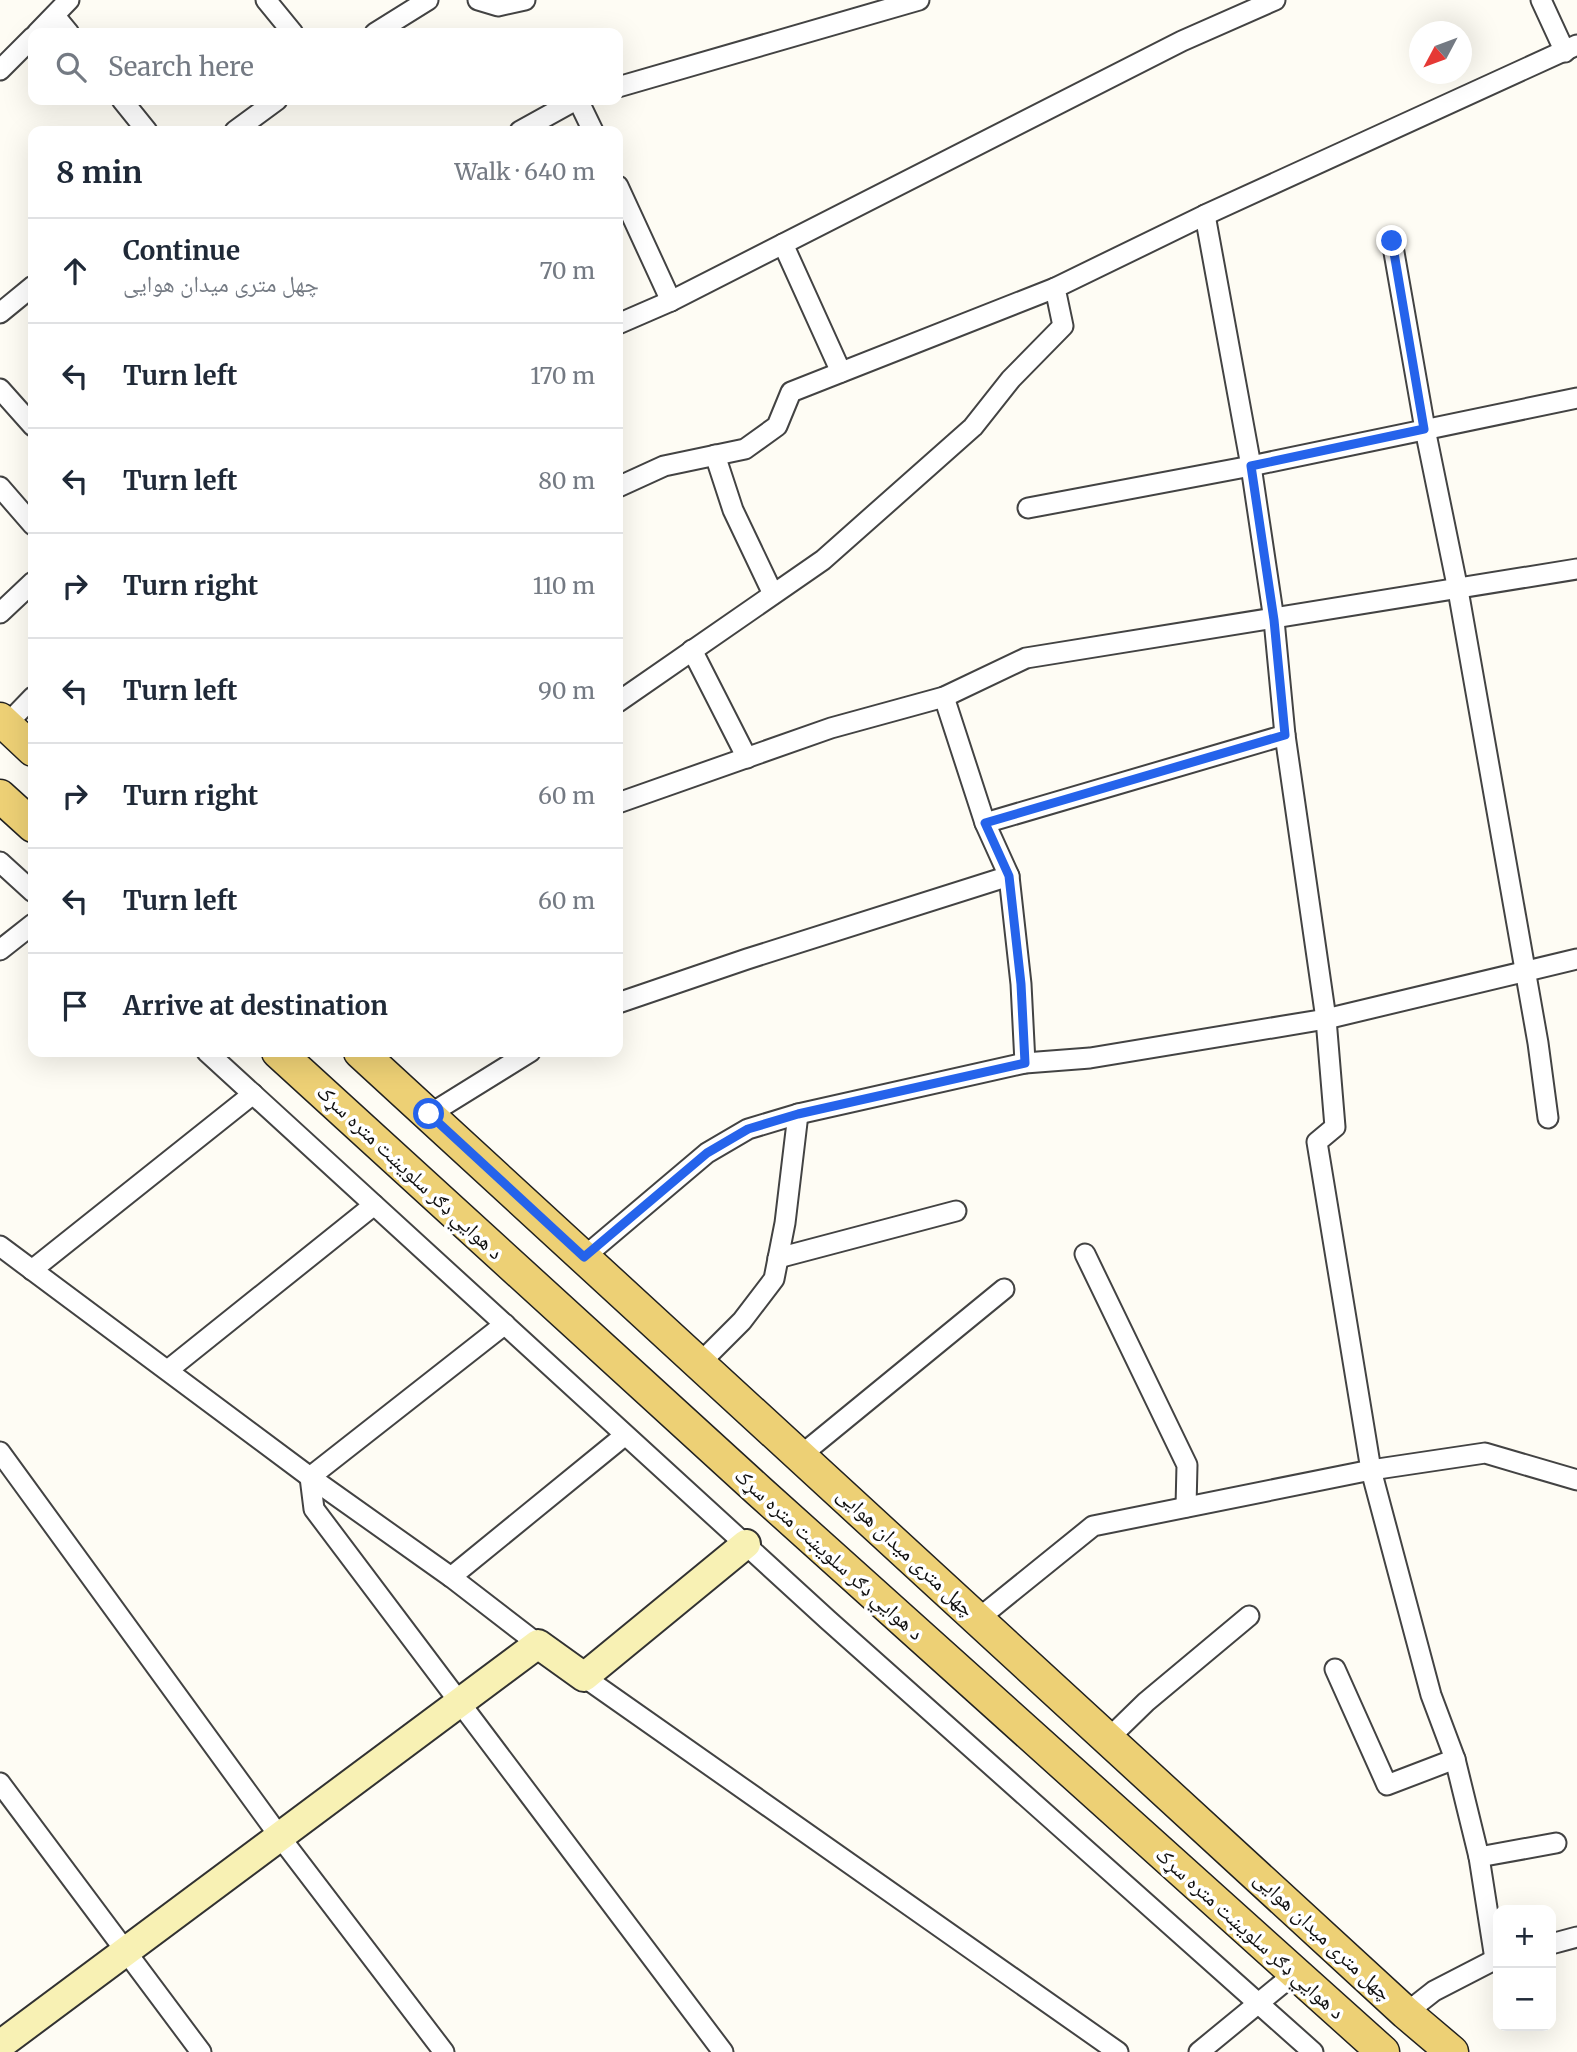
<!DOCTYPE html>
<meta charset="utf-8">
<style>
:root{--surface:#fff;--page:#f6f6f7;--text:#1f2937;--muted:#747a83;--line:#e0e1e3}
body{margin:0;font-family:Merriweather,"Noto Naskh Arabic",serif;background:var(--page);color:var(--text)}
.controls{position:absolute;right:21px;bottom:21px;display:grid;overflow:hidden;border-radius:14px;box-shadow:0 7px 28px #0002}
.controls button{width:63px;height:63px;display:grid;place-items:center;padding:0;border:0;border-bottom:2px solid var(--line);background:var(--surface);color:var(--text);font:35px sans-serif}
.compass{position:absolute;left:1409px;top:21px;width:63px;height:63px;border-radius:50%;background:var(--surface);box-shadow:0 7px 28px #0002;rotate:229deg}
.stop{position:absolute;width:21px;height:21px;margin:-16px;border:5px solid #2563eb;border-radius:50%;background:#fff}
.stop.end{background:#2563eb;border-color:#fff;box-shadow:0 2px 7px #0008}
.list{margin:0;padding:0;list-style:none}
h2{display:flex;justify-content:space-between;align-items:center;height:91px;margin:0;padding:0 28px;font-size:30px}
h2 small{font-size:23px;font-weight:400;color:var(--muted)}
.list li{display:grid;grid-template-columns:46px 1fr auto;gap:21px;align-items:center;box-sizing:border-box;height:105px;padding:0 28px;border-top:2px solid var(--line)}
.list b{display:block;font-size:26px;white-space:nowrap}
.list p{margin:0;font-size:23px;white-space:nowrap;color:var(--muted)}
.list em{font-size:23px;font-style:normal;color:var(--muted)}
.icon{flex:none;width:38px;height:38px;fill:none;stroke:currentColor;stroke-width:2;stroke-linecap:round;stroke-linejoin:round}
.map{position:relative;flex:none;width:1577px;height:2052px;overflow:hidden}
.search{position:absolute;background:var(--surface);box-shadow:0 7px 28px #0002;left:28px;top:28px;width:595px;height:77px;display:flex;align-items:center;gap:18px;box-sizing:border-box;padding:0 24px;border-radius:14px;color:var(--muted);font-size:26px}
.panel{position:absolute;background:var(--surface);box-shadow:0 7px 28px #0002;left:28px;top:126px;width:595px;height:931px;border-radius:14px}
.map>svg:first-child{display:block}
</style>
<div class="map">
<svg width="1577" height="2052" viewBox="0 0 1577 2052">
<rect width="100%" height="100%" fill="#fefcf4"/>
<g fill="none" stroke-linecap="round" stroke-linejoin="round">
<defs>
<g id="street">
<polyline points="266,0 293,33"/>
<polyline points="478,0 498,6 525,0"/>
<polyline points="1541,0 1565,52"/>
<polyline points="55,16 69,33"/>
<polyline points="37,33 69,0"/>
<polyline points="375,33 428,0"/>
<polyline points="0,70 33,37"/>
<polyline points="618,87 919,0"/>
<polyline points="122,100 147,131"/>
<polyline points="578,100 593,131"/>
<polyline points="235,131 277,100"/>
<polyline points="520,131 576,100"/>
<polyline points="618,186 671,301"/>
<polyline points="1205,215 1251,466 1274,620 1285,735 1326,1019 1335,1127 1317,1142 1371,1470 1431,1695 1455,1759 1479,1857 1495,1959"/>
<polyline points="1392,241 1425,429 1458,590 1538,1043 1548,1118"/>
<polyline points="783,244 841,372"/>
<polyline points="0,313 33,286"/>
<polyline points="618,324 671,301 1182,41 1275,0"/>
<polyline points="0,389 33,426"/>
<polyline points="715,455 733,510 773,594"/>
<polyline points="0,487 33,525"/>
<polyline points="618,487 664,466 745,449 777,426 791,392 1055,288"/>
<polyline points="1028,508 1251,466 1577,398"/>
<polyline points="0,613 33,582"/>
<polyline points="692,650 747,758"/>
<polyline points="944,697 985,823 1009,876 1021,984 1025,1063"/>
<polyline points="618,702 823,560 973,427 1011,379 1063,326 1055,288 1205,215 1577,45"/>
<polyline points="6,725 33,697"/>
<polyline points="618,803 831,728 944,697 1026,658 1577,569"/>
<polyline points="985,823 1285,735"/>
<polyline points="0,862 33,892"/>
<polyline points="0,950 33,924"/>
<polyline points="618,1003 747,959 1009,876"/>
<polyline points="207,1052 828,1620 1313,2052"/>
<polyline points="430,1114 530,1052"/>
<polyline points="0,1246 310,1477 451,1577 538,1644"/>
<polyline points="1085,1254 1187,1465 1186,1507"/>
<polyline points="584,1257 707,1153 748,1129 798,1114 1025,1063 1090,1058 1326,1019 1577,959"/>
<polyline points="778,1258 956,1211"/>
<polyline points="32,1270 253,1094"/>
<polyline points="505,1324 310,1477 314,1509 723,2052"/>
<polyline points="700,1363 742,1321 774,1279 785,1223 798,1114"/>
<polyline points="168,1370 374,1205"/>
<polyline points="0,1452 280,1837 444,2052"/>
<polyline points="800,1456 1004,1289"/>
<polyline points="451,1577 624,1436"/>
<polyline points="978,1619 1093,1526 1371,1470 1485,1453 1577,1480"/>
<polyline points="1335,1669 1387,1785 1455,1759"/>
<polyline points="584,1677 1118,2052"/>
<polyline points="1108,1739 1146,1702 1249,1616"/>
<polyline points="0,1783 201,2052"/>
<polyline points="1479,1857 1556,1843"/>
<polyline points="1551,1944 1577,1937"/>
<polyline points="1406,2013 1434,1991 1498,1958"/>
<polyline points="1199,2052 1294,1974"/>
</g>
<polyline id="secondary" points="0,2045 538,1644 584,1677 746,1544"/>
<g id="primary">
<polyline points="0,719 33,750"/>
<polyline points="0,796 33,826"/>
<polyline points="278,1052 759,1491 1383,2052"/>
<polyline points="360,1052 1406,2013 1452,2052"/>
</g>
</defs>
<use href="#street" stroke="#434343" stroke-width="23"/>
<use href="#secondary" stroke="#323232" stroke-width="32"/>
<use href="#primary" stroke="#212121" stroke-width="35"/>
<use href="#street" stroke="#fff" stroke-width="19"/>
<use href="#secondary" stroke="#f8f1b4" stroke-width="28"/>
<use href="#primary" stroke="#edd075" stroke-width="32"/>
</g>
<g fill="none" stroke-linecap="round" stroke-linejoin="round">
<polyline stroke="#2563eb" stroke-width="9" points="429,1114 584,1257 707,1153 748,1129 798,1114 1025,1063 1021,984 1009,876 985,823 1285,735 1274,620 1251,466 1424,429 1392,241"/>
</g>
<g text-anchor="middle" stroke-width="7" stroke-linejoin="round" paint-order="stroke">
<g font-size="21" fill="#101010" stroke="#fff">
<text transform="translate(410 1172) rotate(43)" y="7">د هوايي ډګر سلویښت متره سړک</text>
<text transform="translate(906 1552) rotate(43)" y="7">چهل متری میدان هوایی</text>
<text transform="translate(829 1554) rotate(42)" y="7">د هوايي ډګر سلویښت متره سړک</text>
<text transform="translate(1250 1933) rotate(42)" y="7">د هوايي ډګر سلویښت متره سړک</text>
<text transform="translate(1323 1936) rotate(43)" y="7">چهل متری میدان هوایی</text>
</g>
</g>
</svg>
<div class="controls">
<button>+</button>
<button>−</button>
</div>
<svg class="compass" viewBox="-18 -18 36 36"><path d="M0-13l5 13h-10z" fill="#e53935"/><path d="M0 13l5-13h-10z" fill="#747a83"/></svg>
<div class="stop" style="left:429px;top:1114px"></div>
<div class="stop end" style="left:1392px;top:241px"></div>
<div class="search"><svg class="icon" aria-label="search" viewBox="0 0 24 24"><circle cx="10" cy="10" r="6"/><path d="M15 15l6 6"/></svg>Search here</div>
<section class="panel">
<h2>8 min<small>Walk · 640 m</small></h2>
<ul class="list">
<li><svg class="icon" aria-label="ahead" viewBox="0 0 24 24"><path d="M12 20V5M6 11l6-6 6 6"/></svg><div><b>Continue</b><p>چهل متری میدان هوایی</p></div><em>70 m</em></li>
<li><svg class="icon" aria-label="left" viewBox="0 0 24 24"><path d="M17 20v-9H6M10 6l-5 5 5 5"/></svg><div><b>Turn left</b></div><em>170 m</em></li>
<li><svg class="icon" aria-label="left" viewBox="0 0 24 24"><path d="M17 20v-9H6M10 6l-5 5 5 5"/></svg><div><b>Turn left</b></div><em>80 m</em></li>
<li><svg class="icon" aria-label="right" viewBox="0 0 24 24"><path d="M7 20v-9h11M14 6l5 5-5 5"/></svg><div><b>Turn right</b></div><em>110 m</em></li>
<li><svg class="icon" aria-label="left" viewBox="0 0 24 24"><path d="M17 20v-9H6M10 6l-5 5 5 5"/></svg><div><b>Turn left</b></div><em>90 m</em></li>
<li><svg class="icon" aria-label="right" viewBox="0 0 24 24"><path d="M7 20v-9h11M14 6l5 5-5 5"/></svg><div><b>Turn right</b></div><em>60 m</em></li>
<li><svg class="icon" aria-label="left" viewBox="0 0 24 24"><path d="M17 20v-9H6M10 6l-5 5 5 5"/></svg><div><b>Turn left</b></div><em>60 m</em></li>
<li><svg class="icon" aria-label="arrive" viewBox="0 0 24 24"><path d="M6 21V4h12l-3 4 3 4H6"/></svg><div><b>Arrive at destination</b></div></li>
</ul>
</section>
</div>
